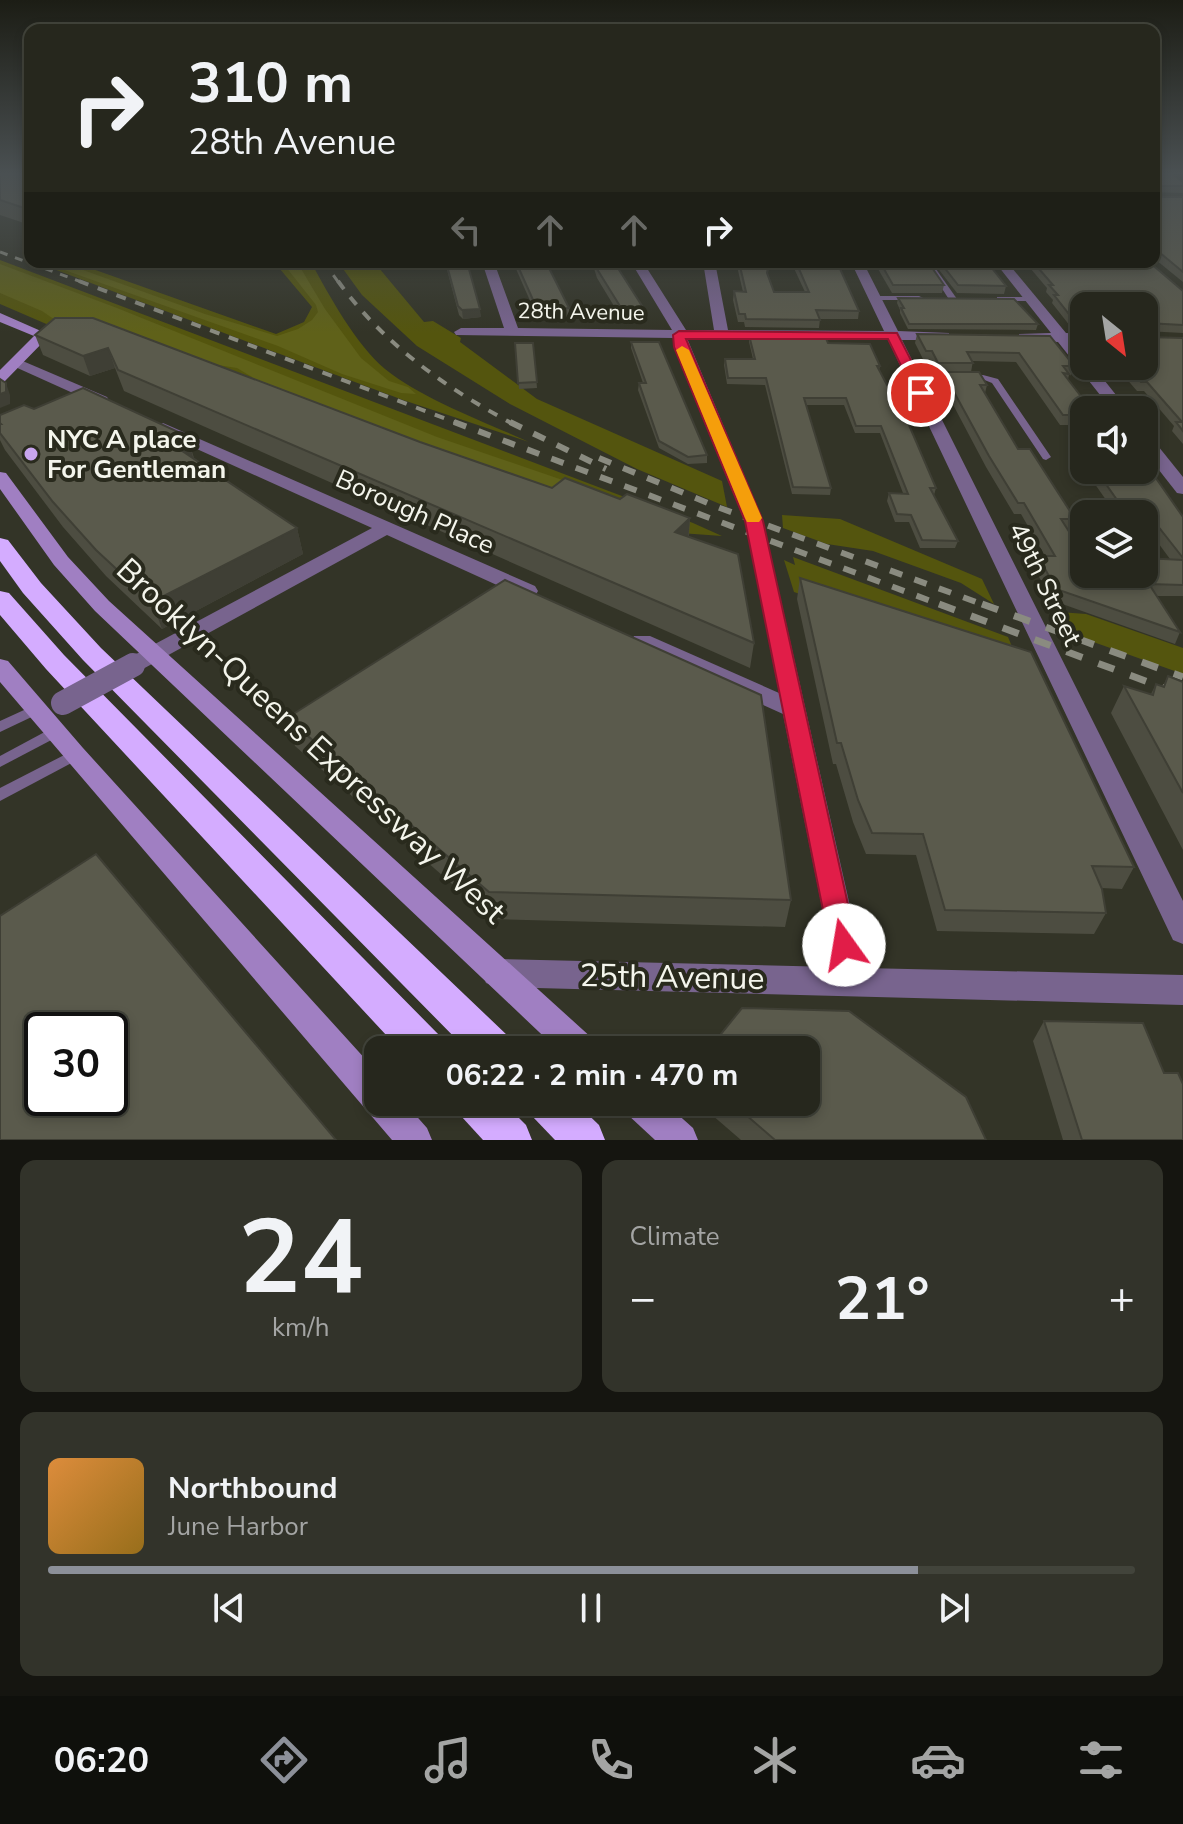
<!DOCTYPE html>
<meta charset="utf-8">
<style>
:root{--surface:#26271d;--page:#32332a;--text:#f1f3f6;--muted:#a4a5a4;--line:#42443b;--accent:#8c9099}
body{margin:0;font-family:"Nunito Sans",sans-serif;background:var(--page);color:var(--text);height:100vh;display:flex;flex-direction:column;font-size:30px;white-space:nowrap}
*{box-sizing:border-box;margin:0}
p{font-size:26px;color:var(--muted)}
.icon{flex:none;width:44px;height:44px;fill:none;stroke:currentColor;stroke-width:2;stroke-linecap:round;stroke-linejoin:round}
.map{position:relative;height:1140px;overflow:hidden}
.details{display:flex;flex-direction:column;gap:20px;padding:20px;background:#151510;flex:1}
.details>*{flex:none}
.banner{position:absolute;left:24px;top:24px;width:1136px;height:244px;border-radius:16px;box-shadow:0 4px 12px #0003,0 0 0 2px var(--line);background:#26271d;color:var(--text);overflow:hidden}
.needle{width:52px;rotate:150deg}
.tools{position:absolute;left:1070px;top:292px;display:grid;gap:16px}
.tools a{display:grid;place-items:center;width:88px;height:88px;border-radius:16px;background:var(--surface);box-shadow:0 4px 12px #0003,0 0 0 2px var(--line);font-size:40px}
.speed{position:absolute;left:24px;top:1012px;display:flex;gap:16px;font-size:40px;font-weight:700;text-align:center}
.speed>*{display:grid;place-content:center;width:104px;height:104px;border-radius:50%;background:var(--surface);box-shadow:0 4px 12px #0003,0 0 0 2px var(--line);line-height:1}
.speed .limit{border:4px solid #111;border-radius:12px;background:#fff;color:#111}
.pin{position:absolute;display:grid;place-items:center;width:68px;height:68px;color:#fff;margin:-34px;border:4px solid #fff;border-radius:50%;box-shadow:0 2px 8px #0007}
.me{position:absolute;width:88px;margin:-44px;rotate:347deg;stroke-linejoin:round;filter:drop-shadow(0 0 6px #0008)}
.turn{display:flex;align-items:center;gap:28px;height:168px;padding:0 32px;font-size:36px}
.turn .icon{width:104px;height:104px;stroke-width:2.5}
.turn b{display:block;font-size:56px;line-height:68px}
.lanes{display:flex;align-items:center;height:76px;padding:0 32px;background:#0003;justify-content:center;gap:40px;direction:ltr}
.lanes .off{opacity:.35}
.big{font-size:60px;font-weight:700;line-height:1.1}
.details .tile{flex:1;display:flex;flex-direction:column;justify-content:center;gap:12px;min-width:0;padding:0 28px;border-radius:16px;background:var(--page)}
.details .dial{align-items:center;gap:0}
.dial b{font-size:104px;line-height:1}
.song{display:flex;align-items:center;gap:24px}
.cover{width:96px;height:96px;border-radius:12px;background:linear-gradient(135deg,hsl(30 70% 55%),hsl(40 70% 35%))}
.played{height:8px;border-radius:4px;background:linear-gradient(90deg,var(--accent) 80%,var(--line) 80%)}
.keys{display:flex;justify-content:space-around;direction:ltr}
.heat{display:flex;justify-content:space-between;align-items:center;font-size:44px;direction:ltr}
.details .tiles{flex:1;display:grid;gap:20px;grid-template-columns:1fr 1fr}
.tile:last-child{grid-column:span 2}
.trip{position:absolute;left:364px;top:1036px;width:456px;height:80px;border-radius:16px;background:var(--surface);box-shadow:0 4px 12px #0003,0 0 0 2px var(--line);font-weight:700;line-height:80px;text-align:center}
.menu{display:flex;height:128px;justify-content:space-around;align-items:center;background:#0f100c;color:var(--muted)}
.menu .icon{width:56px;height:56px}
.menu .active{color:var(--accent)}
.menu b{font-size:36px;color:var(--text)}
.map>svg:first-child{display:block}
</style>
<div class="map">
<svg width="1183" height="1140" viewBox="0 0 1183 1140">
<rect width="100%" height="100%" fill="#333427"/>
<!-- green -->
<g fill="#54550e">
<path d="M0,260L693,523L722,536L680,533L51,326L0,304Z"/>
<path d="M35,262H73L276,334L304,322L312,307L274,262H311C328,294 357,346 385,369C422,399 485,422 529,442L403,400Z"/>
<path d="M338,262H374L424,322L433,321L461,338L460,342L537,399L722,481L727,507L637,469L510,404L417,346L362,295Z"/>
<path d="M782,515L840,519L982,579L994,604L961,583L873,551L827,544L783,528Z"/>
<path d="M793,557L1008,637L1018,661L914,632L794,592L784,560L795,565Z"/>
<path d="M1059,612L1086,614L1183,648V674L1071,634Z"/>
</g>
<!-- forest -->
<g fill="#5f6119">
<path d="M42,262H61L205,314L277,336L298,329L312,320L318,312L316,305L282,262H297L325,309L361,358L389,381L408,387L416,394L401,393L342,374L278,346Z"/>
<path d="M0,264L117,308L437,437L682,521L562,492L255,387L252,377L237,368L198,362L58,322L42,311L0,293Z"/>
</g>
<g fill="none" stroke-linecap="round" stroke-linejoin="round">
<!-- lane -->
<g fill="#78648e" fill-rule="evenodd">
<path d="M925,262H931L957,299L956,301H950Z"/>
<path d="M871,296H919L923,298L919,300H874L870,298Z"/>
<path d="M997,297H1031L1035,299L1031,301H997Z"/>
<path d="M910,375H983L998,379L1051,457L1046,460L1043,459L992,383L982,379H913L909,377Z"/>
<path d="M35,705L40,707L41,710L40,713L0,732V721Z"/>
<path d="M54,727L59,728L61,732L59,736L0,767V756Z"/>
<path d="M74,750L79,751L81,755L79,759L0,801V788Z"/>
</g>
<!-- street -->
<g fill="#78648e" fill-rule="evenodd">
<path d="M482,262H494L518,328L672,330L631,262H643L686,330H714L703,262H715L728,330L884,331L851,262H863L898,331L949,333V339L944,340H902L1183,901V944L1173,940L888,340L687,338L763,521L864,968L1183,975V1005L497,987L486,983L482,973L486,963L497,959L834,967L783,714L634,646L631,641L634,636H650L779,693L745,521L673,338L456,335L454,332L461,328H504Z"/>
<path d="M995,262H1007L1066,333L1084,334V342H1073L1084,356V366H1093L1128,410H1112L1058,342L1019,340V334L1051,333Z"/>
<path d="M18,359L107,397L109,400L107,403H95L13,366V360Z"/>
<path d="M163,423L535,586L538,591L535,596H521L387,535L141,670H125L122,665L125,660L372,528L157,431L155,428Z"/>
<path d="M1144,435L1150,436L1183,477V494L1177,493L1144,451Z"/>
</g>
<!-- secondary -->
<g fill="#a07fc2" fill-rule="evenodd">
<path d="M0,313L50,335L5,381L0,383V370L34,336L0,322Z"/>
<path d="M0,472L6,473L68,557L109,601L593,1039L598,1050H558L95,611L54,565L0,489Z"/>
<path d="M0,659L8,661L83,748L378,1073V1102H404L427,1128L432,1140H392L0,682Z"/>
<path d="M622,1102H664L693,1128L698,1140H655L627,1114Z"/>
</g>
<!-- highway -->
<g fill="#d4acff" fill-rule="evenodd">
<path d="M0,538L8,540L41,583L101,648L508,1036L513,1050H467L83,660L23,593L0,561Z"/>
<path d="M0,591L9,593L64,655L440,1036L445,1050H400L46,669L0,615Z"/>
<path d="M455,1102H503L526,1125L532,1140H483L461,1116Z"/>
<path d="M526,1102H575L599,1125L605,1140H555L532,1116Z"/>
</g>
<!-- rail-far3 -->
<g stroke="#8a8b80" stroke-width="3" stroke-dasharray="8 8" stroke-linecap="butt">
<path d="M0,252L84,283"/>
<path d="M324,262L339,283"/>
</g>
<!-- rail-far2 -->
<g stroke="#8a8b80" stroke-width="4" stroke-dasharray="10 10" stroke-linecap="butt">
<path d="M79,281L460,424"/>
<path d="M338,281C383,344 446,388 513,424"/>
</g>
<!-- rail-far1 -->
<g stroke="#8a8b80" stroke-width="6" stroke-dasharray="13 13" stroke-linecap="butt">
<path d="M454,422L944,606"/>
<path d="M510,422L606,469"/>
<path d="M599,458L720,508L987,606"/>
</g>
<!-- rail -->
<g stroke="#8a8b80" stroke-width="7" stroke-dasharray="17 17" stroke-linecap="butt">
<path d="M939,604L1183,695"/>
<path d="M982,604L1183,677"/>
</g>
<!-- street-bridge -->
<path stroke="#78648e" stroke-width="24" d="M63,703L133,665"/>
</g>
<!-- wall -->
<g fill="#4d4d41" fill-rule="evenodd">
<path d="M0,173H30V225L0,215Z"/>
<path d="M1154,173L1183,182V193L1154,192Z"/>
<path d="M1154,195L1156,197H1183V282L1156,260H1154Z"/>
<path d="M445,262H467L481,317L463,319L459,315Z"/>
<path d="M513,262H546L569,308V317L538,319Z"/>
<path d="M587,262H614L643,319L623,321L597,278L592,262L588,264Z"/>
<path d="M736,262H837L859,311L858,319H820L819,328L745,327L744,322H738L733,300L734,291L743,292ZM769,264H792L805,292H774L768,274Z"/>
<path d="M874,262H928L944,285L942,293H892Z"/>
<path d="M933,262H987L1006,286L1004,294L957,293Z"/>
<path d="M1025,262H1149L1183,291V333L1145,331L1084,306V332L1074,331L1052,303L1053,300L1046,292L1047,288Z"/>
<path d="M898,298L1038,324L1036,330L908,329L900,313V310L897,303Z"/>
<path d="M55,318L552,488L620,499L690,518L689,537L754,643L750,668L124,391L115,368L90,376L43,355L35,335Z"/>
<path d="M917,334L1050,336L1074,366L1071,375H1069L1068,379L1084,410V442L1071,425H1060L1016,362L973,361L971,372H935L929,361H924L915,343Z"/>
<path d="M749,335L828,343L880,366L879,370L936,488L934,495L958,541L955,548H920L909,522H895L887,501L889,493H903L880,433H855L844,405H806L831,488L830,495L792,494L765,385L727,384L724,365L725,359H753L749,342Z"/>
<path d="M1147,337L1183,338V444L1172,431L1174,426L1144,391H1137L1125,377H1114L1104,366H1144Z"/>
<path d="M631,342L707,455V463L688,464L659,448L638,390L639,383H643L631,348Z"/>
<path d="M515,343H533L537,388L519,389Z"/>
<path d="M943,372L987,385L985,393L1018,449L1075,519L1071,530H1068L1084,574L1170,559L1153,536H1144V514H1097L1100,507H1111L1085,470H1144L1183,517V596H1156L1180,632L1175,644L1051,600L1034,567L1038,556H1045L1021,514H1014L986,467L941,382Z"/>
<path d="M34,409L187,436L194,458L297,528L303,554L162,629L106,576L63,527L5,450L0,440V415Z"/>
<path d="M1082,450H1084V469L1078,460Z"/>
<path d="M800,578L1134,867L1122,889L1101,888L1106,913L1094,934L937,931L916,855L866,854L853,822L836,764H833L797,599Z"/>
<path d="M1168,676L1183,694V850L1111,713L1124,686L1151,694L1156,684L1163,686Z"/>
<path d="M287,718L791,900L785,927L492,919L295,746Z"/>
<path d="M1044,1021L1164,1073L1183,1140H1063L1033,1041Z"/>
<path d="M697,1102H806L986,1140H741Z"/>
</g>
<!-- shaded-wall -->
<g fill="#3f3f35">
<path d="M480,309L481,317L463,319L462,310Z"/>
<path d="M644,309L643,319L623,321V311Z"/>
<path d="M108,348L115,368L90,376L83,356Z"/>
<path d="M6,383L10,395V404L0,408V394Z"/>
<path d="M187,436L194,460L172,444Z"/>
<path d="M690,518L688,541L675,532Z"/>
<path d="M297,528L303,554L162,629L152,602Z"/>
</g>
<!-- building -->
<g fill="#5a5a4c" stroke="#3f3f35" stroke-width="2" fill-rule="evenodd">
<path d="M0,173H30V210L0,200Z"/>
<path d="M1154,173H1171L1183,182V186H1156L1154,192Z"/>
<path d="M1154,195L1156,197H1183V272L1159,252H1154Z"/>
<path d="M446,262H467L480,309L462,310L458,306Z"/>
<path d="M516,262H546L569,308L538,311Z"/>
<path d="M595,262H614L644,309L623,311L597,269Z"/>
<path d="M739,262H769L767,273L774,292H809L796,262H837L859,311L816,310L820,320L746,319L745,314H739L734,291L746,292Z"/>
<path d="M880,262H928L944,285H893Z"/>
<path d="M940,262H987L1006,286L958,285Z"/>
<path d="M1033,262H1149L1183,291V325L1147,323L1144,334V306H1084V324L1076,323L1054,295H1058L1049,285H1053Z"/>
<path d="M898,298L1014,299L1038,324H909L901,308H904Z"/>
<path d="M55,318H93L420,442L552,488L565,478L620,499L627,494L690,518L675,532L738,554L754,643L118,370L108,348L83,356L35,335Z"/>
<path d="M917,334L1050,336L1074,366H1063L1069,374L1063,373L1090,408H1094L1095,410H1084V427L1075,415H1063L1019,353L967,352L973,363H938L932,351H926Z"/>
<path d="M1144,334L1147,337L1183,338V431L1176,422H1182L1147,382H1141L1128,368H1117L1115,366H1144Z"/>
<path d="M749,335L825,336L828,343L870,344L880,366H877L897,404H900L936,488H930L958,541L922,540L911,515L897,514L889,493L908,494L881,426H856L846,398H804L831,488L793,487L766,378H728L725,359H755Z"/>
<path d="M631,342H659L707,455L688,457L659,441L639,383H646Z"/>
<path d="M515,343H533L537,382L518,383Z"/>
<path d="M943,372H979L987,385H980L1018,449H1030L1075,519H1061L1084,555V574H1144V558L1183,560V585L1149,584L1180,632L1056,589L1038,556H1055L1024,503H1018L989,456Z"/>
<path d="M0,379L6,383V392L0,394Z"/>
<path d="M83,388L187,436L172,444L297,528L152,602L96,550L53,502L0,433V424H1L0,423V415L24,405L34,409Z"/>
<path d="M1144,461L1183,517V558L1157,525H1144V514H1104L1100,507H1122L1096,470H1144Z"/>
<path d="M800,578L1031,652L1134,867L1092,866L1102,889L1106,913L945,910L923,834L872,833L858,800L841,743H837Z"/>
<path d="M505,580L761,695L791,900L489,892L287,718Z"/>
<path d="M1168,676L1183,682V793L1124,686L1153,695L1156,684L1164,687Z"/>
<path d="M96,854L336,1140H0V916ZM42,1030H110V1098H42Z"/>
<path d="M742,1008L849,1011L966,1097L986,1140H775L731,1102H806V1050H708Z"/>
<path d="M1044,1021L1143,1023L1164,1073H1178L1183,1084V1140H1082Z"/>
</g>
<!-- sky -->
<linearGradient id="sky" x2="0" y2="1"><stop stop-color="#1c1d15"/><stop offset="0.52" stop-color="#4a5052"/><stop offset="1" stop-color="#4a5052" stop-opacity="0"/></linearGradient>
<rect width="1183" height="333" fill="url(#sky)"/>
<!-- route -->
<path fill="#e11d48" stroke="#92132f" stroke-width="2" d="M679,331L897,333L928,393L916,396L888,339H686L763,521L857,945L853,954L844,958L834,954L830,945L745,521L674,347L673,335Z"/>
<!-- slow -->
<path fill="#f59e0b" d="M682,346L689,350L762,518L759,522H747L745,518L676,350Z"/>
<!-- markers -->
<circle fill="#c8a5ee" stroke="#292a1d" stroke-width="3" cx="31" cy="454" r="8"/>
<g text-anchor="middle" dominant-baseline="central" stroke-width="8" stroke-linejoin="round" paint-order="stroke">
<!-- far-street labels -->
<g font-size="22" fill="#f4f5ec" stroke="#292a1d">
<text transform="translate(581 312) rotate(1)">28th Avenue</text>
</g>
<!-- poi labels -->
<g font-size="26" font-weight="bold" fill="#f4f5ec" stroke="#292a1d" text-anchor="start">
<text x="47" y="439">NYC A place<tspan x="47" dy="30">For Gentleman</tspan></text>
</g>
<!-- street labels -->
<g font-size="26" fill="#f4f5ec" stroke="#292a1d">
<text transform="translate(415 512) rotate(24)">Borough Place</text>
<text transform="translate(1045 584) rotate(64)">49th Street</text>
</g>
<!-- near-street labels -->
<g font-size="32" fill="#f4f5ec" stroke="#292a1d">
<text transform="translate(311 741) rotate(43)">Brooklyn-Queens Expressway West</text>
<text transform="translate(672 977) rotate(1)">25th Avenue</text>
</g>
</g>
</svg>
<div class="tools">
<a><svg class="needle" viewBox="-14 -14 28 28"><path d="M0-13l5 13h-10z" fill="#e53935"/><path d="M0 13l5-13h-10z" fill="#a4a5a4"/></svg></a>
<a><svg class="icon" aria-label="sound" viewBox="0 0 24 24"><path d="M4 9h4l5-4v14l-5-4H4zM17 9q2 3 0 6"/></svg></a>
<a><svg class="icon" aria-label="layers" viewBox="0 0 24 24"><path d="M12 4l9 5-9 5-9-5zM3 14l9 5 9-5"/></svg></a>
</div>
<div class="speed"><div class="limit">30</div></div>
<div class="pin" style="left:921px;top:393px;background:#d93025"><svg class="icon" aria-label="arrive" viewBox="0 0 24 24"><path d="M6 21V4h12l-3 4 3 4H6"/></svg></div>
<svg class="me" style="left:844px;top:945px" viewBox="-20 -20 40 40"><circle r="19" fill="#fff"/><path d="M0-13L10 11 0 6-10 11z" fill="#e11d48"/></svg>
<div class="trip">06:22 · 2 min · 470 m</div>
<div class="banner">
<div class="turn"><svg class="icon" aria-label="right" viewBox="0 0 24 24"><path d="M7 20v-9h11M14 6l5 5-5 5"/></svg><div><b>310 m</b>28th Avenue</div></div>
<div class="lanes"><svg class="icon off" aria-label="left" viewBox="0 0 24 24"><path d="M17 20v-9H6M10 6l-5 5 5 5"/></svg><svg class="icon off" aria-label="ahead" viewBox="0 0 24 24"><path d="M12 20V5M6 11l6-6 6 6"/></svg><svg class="icon off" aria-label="ahead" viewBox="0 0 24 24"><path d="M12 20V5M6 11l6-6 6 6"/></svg><svg class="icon" aria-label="right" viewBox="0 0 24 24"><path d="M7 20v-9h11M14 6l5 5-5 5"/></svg></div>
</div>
</div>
<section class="details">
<div class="tiles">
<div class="tile dial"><b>24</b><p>km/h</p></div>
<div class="tile"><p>Climate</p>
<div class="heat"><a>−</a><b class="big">21°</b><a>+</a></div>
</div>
<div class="tile">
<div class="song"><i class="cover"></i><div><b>Northbound</b><p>June Harbor</p></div></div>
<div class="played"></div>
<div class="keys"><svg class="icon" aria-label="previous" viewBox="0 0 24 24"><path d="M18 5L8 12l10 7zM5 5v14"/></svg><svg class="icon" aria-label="pause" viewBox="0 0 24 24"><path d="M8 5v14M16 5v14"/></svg><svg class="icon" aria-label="next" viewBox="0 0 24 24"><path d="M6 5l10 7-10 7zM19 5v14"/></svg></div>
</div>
</div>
</section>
<nav class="menu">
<b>06:20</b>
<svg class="icon active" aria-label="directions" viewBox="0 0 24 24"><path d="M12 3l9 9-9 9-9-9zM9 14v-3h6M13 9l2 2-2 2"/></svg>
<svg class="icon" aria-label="music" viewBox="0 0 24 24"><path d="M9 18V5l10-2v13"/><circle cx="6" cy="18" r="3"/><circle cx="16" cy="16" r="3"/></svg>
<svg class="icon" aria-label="phone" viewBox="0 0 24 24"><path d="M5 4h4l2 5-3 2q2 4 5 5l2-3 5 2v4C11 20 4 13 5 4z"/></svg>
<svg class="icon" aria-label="climate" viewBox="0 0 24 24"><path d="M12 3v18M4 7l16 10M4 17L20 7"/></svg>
<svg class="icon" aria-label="car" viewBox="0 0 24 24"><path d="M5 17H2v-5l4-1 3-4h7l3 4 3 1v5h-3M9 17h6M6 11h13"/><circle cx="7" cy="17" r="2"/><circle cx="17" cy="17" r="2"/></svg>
<svg class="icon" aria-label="filters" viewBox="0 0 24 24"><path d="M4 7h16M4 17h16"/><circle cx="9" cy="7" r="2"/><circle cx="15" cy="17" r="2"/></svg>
</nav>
